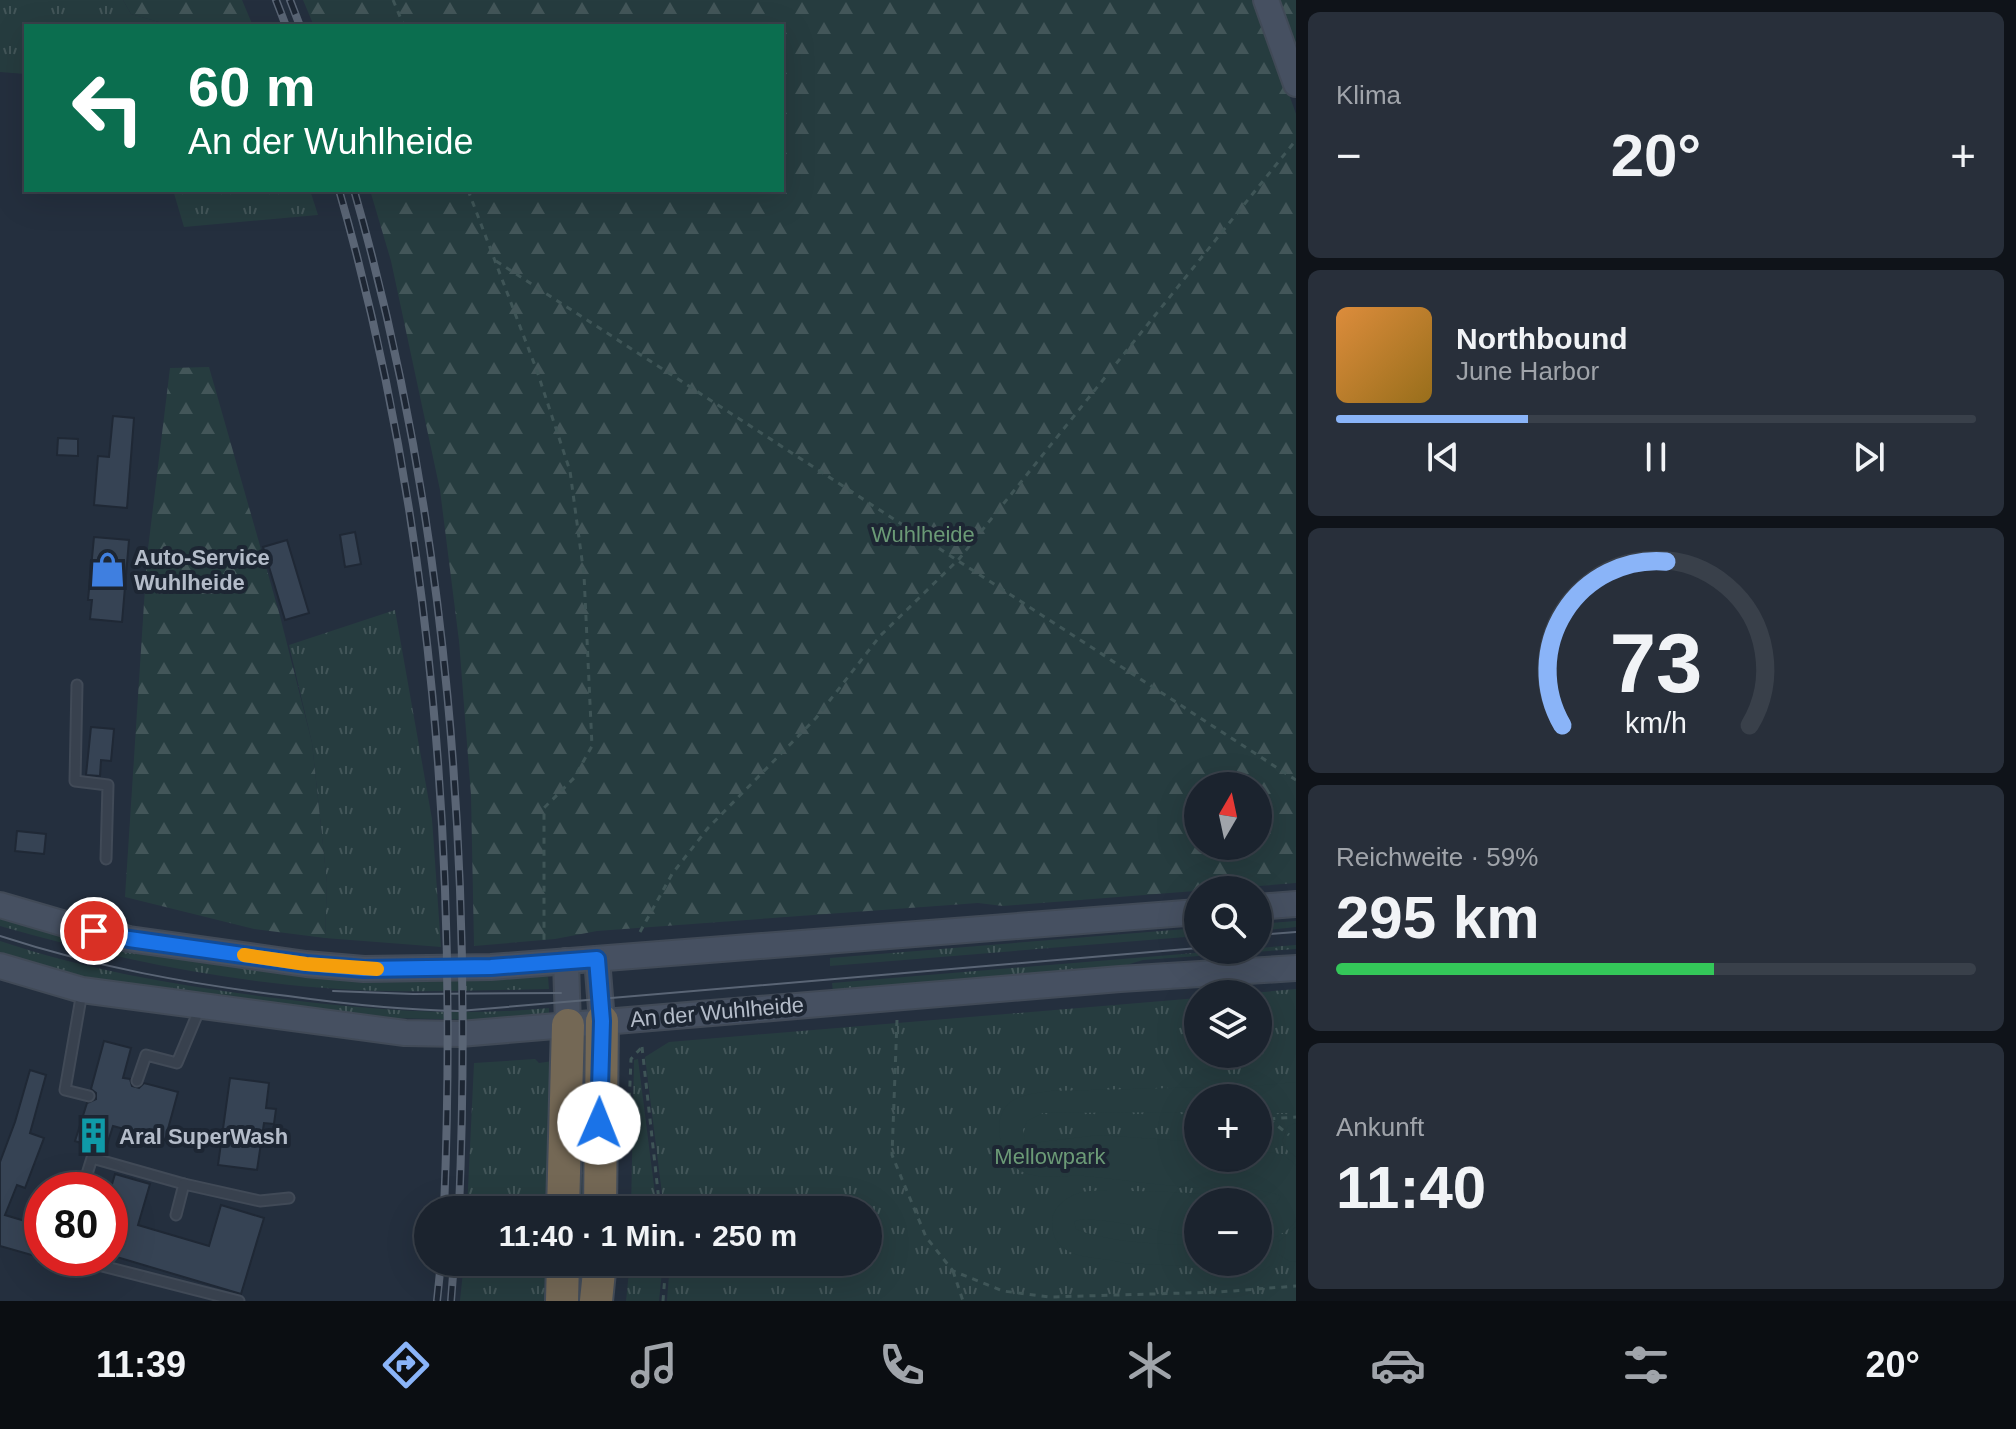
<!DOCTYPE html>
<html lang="de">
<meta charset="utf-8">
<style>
:root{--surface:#1b232e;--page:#282f3a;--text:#f1f3f6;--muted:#a0a4aa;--line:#39404a;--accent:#8ab4f8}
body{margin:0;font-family:Helvetica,sans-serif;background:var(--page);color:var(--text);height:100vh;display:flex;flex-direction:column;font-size:30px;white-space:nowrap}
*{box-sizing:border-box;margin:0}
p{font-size:26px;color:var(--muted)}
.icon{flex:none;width:44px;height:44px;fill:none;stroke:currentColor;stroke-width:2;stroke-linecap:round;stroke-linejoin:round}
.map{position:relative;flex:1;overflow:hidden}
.panel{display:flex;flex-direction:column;gap:12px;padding:12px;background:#0f1319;width:720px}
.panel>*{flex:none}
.banner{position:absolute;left:24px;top:24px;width:760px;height:168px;border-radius:0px;box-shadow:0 8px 32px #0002,0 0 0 2px var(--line);background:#0b6e4f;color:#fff;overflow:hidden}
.needle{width:52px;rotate:9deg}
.buttons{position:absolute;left:1184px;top:772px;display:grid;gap:16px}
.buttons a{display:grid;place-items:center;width:88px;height:88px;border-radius:50%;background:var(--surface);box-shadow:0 8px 32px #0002,0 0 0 2px var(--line);font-size:40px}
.speed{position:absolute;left:24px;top:1172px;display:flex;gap:16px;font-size:40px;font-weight:700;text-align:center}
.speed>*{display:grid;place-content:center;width:104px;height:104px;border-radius:50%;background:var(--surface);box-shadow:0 8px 32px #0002,0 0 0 2px var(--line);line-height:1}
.speed .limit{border:12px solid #d22;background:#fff;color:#111}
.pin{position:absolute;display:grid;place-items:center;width:68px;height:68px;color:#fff;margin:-34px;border:4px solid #fff;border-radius:50%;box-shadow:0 2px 8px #0007}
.me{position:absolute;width:88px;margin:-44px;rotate:1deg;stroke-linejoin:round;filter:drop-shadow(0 0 6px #0008)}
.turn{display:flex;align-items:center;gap:28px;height:168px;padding:0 32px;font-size:36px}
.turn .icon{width:104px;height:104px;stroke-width:2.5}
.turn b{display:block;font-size:56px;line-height:68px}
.big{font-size:60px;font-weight:600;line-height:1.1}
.panel .card{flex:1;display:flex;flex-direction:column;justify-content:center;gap:12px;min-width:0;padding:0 28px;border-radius:12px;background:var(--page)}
.panel .dial{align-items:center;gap:0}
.dial svg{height:208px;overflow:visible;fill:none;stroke:var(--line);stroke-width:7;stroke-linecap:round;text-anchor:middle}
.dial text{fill:var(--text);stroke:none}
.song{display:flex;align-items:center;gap:24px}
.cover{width:96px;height:96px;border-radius:12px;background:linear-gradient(135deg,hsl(30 70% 55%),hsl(40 70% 35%))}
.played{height:8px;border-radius:4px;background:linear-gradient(90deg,var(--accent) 30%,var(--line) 30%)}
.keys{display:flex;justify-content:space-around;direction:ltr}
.heat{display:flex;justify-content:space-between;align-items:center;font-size:44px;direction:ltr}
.charge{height:12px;border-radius:6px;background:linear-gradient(90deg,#34c759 59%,var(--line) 0)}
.trip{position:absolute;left:414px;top:1196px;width:468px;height:80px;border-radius:40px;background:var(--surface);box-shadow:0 8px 32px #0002,0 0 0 2px var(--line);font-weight:600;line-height:80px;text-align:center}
.menu{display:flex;height:128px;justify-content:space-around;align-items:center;background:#0b0e12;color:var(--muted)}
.menu .icon{width:56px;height:56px}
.menu .current{color:var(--accent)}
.menu b{font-size:36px;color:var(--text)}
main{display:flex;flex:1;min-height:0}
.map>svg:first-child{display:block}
</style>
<main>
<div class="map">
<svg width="1296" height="1301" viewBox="0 0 1296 1301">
<defs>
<pattern id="grass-tufts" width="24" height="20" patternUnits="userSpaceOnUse" patternTransform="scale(2)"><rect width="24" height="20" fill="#263c3f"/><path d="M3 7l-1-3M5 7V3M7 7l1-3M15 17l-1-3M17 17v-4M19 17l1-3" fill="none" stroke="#435659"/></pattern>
<pattern id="forest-firs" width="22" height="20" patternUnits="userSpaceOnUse" patternTransform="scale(2)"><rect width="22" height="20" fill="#263c3f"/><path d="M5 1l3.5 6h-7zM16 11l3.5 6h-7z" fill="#435659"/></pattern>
</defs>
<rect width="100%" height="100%" fill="#242f3e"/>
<!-- grass -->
<g fill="url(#grass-tufts)" fill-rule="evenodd">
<path d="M0,0H123L131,14L173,26H26V74L0,72Z"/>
<path d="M173,190H310L318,215L184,227Z"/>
<path d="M395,610L432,819L441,947L325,938L327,883L312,743L289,645Z"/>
<path d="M0,914L99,941L192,960L303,975L536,974L548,977L549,989C496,990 443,992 390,991C258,989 126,962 0,926Z"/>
<path d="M1296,921V927L1258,931V924Z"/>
<path d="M1198,928V936L830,966V958Z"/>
<path d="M0,941C90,971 181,986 275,998C370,1010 454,1017 549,1008V1014L481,1020L390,1018L83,980L0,955Z"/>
<path d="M1296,945V949L1143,960L1113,969L833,992L832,983L1231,950H1258V948Z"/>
<path d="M1296,989V1301H667L670,1262H868V1210H664L645,1057L669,1042L1198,998V1054H1258V994H1241ZM1198,1098H1258V1158H1198ZM1198,1202H1258V1262H1198Z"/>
<path d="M576,1058H584L582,1210H572Z"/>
<path d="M535,1059L539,1063L553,1061V1210H467L474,1063Z"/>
<path d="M638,1059L657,1210H631L634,1060Z"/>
<path d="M464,1262H548L546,1301H460Z"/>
<path d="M630,1262H663L659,1301H626Z"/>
</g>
<!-- forest -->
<g fill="url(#forest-firs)" fill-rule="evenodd">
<path d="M123,0H242L253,26H173L131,14Z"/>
<path d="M303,0H1255L1296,114V883L1003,906L978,903L597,931L555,939L474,946L471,795L459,641L440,490L391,261L370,190H782V26H314ZM1198,786H1258V846H1198Z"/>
<path d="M1276,0H1296V57Z"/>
<path d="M209,367L280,616L312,743L327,883L325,938L254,929L125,897L147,557L170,368Z"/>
</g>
<!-- pitch -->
<g fill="#263c3f">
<path d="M1296,1082V1113H1258V1098H1198V1112L1043,1113L1027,1121L1023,1130L1025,1140L1032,1143L1099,1135L1198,1142V1158H1258V1153C1274,1151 1286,1153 1296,1166C1296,1180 1296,1207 1296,1219C1292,1231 1269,1241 1258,1243V1202H1198V1238C1176,1235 1086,1212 1074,1222L1076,1229C1113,1244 1159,1243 1198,1246V1262H1258V1251H1264L1270,1257V1266L1264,1270L1124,1263C1101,1255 1052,1264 1052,1222C1052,1208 1066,1197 1079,1193C1088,1190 1101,1191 1110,1191C1157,1191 1205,1192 1252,1199C1261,1200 1268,1204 1276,1204L1281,1196C1252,1185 1219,1189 1189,1187C1154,1185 1119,1179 1084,1176C1065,1175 1040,1180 1023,1172C1003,1164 994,1132 1002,1113C1011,1094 1033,1094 1050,1091L1253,1086Z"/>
<path d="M1296,1123V1157L1287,1150L1282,1141L1288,1126Z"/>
<path d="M1296,1227V1262L1289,1261L1278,1254V1242Z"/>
</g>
<!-- building -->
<g fill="#364354" stroke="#1f2835" stroke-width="2">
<path d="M113,416L134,418L127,508L94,505L98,456L109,457Z"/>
<path d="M58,438L78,439V456L57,455Z"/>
<path d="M355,532L361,564L345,567L340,535Z"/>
<path d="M94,537L129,540L122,622L90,619L92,600H88Z"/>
<path d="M287,540L309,613L285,620L263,547Z"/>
<path d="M91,727L114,729L111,761L101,760L100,776L86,775Z"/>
<path d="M17,831L46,834L44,854L15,851Z"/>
<path d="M104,1041L131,1048L123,1078L130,1079L132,1086L139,1088L144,1083L178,1092L165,1140L113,1126L105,1151L75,1141L87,1103L96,1099V1093L91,1089Z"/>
<path d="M30,1070L46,1075L30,1133L44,1138L25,1188L17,1185L5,1215L42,1226V1258L0,1246V1162L15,1122Z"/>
<path d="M230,1078L269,1083L266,1108L276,1109L274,1124L264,1123L257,1170L218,1165Z"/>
<path d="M115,1174L150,1184L138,1225L209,1246L221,1205L264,1218L241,1294L110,1255V1191Z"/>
</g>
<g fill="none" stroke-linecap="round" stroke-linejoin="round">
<defs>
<g id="lane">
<path d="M77,685L75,781L108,785L106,859"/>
<path d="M82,992L65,1090L89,1096"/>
<path d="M137,1081L146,1055L177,1063L200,1008"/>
<path d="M82,1190L92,1158L184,1184"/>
<path d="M176,1215L184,1184L260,1201L289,1198"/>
<path d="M71,1258L239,1301"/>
</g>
<g id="secondary">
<path d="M1266,0L1296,84"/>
<path d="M0,905L72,926L129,939L306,964L364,969L491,967L1198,912"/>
<path d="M1258,907L1296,904"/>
<path d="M597,959L602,1021"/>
<path d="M566,961L568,1025"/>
<path d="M0,966L82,990L405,1033L460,1034L1120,979L1296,968"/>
</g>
<g id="highway">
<path d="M563,1210L568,1025"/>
<path d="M600,1210L602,1021"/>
<path d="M562,1301L563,1262"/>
<path d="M596,1301L600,1262"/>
</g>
</defs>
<!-- lane casing -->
<use href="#lane" stroke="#414a57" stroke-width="13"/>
<!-- secondary casing -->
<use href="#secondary" stroke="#414a57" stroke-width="28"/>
<!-- highway casing -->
<use href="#highway" stroke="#434c59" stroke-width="36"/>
<!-- path -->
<g stroke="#3f5557" stroke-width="3" stroke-dasharray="6 6" stroke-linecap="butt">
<path d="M393,0L404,26"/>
<path d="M468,190L537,371L570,471L584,575L592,746L574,778L544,808V942"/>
<path d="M496,261L1296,780"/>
<path d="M640,932L672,874L708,828L816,718L880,636L959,559L1296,140"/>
<path d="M897,1020L892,1155L926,1237L953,1271L1003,1291L1050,1297L1219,1292L1296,1286"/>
<path d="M642,1047L660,1210"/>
<path d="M627,1110L629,1107L631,1059L642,1047"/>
<path d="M1269,1119L1289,1135"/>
<path d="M1258,1123L1269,1119L1296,1117"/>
<path d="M953,1271L963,1301"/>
<path d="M663,1301L666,1262"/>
</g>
<!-- lane -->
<use href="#lane" stroke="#38414e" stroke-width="9"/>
<!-- secondary -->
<use href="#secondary" stroke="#465061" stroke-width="24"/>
<!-- highway -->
<use href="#highway" stroke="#746855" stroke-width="32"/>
<!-- tram -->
<g stroke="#5a6575" stroke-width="2">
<path d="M1258,935L1296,932"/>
<path d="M0,936C95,967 189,984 288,996C345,1004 401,1010 459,1011L1198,948"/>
<path d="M333,991L413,994L561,993"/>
</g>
<defs>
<g id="rail">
<path d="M276,0L286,26"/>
<path d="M290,0L300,26"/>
<path d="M339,190C434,521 458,867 444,1210"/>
<path d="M354,190C449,521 473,867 459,1210"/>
<path d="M437,1301L441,1262"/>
<path d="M451,1301L454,1262"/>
</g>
</defs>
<!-- rail casing -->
<use href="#rail" stroke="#5a6575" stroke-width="8"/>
<!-- rail -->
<use href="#rail" stroke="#1d2633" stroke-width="5" stroke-dasharray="15" stroke-linecap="butt"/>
</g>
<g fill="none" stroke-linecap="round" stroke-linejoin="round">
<defs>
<path id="route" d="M94,931L129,939L306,964L364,969L491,967L597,959L602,1021L599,1123"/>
</defs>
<!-- route casing -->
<use href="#route" stroke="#114b97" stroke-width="20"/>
<!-- route -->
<use href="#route" stroke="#1a73e8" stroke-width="14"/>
<!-- slow -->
<path stroke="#f59e0b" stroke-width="14" d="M244,955L306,964L377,969"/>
</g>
<!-- icons -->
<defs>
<symbol id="shop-bare" viewBox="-9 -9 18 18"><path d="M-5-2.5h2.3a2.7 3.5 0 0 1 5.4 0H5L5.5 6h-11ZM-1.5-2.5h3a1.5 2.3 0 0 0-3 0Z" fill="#3f7fe0" stroke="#1d2633" stroke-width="2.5" paint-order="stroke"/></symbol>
<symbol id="building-bare" viewBox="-9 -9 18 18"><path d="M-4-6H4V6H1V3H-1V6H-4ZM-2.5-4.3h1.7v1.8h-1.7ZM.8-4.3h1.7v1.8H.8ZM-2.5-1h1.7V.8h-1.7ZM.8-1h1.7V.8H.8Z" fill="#0f9aa8" stroke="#1d2633" stroke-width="2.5" paint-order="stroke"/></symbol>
</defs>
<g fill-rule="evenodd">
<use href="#shop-bare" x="82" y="544" width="51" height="51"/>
<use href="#building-bare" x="68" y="1110" width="51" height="51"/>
</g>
<g text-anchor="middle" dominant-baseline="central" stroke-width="8" stroke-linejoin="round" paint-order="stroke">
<!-- park labels -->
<g font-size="22" fill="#6b9a76" stroke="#1d2633">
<text x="923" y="534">Wuhlheide</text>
<text x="1050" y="1156">Mellowpark</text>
</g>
<!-- poi labels -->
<g font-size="22" font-weight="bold" fill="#b4bcc9" stroke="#1d2633" text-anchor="start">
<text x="134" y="557">Auto-Service<tspan x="134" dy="25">Wuhlheide</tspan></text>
<text x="119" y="1136">Aral SuperWash</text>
</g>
<!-- street labels -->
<g font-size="22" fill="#b4bcc9" stroke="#1d2633">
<text transform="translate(717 1012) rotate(-5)">An der Wuhlheide</text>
</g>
</g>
</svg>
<div class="buttons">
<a><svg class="needle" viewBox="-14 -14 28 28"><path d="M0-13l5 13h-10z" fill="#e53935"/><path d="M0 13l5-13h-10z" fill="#a0a4aa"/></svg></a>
<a><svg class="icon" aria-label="search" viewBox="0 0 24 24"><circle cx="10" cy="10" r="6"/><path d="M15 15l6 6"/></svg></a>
<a><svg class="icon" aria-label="layers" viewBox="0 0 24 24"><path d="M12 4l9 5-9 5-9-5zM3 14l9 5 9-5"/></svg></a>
<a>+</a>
<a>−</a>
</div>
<div class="speed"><div class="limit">80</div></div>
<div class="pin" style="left:94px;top:931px;background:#d93025"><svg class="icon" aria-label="arrive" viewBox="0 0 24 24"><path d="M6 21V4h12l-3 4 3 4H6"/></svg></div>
<svg class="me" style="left:599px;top:1123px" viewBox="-20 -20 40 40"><circle r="19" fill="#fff"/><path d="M0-13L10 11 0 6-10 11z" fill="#1a73e8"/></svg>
<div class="trip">11:40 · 1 Min. · 250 m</div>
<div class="banner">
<div class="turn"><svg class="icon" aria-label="left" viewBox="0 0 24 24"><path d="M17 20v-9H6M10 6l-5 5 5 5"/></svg><div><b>60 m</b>An der Wuhlheide</div></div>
</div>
</div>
<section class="panel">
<div class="card"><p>Klima</p>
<div class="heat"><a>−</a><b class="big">20°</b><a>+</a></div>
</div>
<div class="card">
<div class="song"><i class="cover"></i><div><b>Northbound</b><p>June Harbor</p></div></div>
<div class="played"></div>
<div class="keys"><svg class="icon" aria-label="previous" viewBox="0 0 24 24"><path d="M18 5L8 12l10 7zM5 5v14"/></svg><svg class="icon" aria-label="pause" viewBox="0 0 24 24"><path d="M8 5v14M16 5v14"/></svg><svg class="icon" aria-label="next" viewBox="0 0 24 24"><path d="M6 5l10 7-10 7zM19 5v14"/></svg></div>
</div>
<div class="card dial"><svg viewBox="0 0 100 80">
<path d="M14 69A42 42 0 1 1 86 69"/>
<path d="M14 69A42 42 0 0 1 54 6" stroke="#8ab4f8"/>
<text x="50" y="56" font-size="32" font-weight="700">73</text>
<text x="50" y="72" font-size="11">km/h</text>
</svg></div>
<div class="card"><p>Reichweite · 59%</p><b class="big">295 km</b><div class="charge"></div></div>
<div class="card"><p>Ankunft</p><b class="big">11:40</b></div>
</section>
</main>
<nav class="menu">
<b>11:39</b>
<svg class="icon current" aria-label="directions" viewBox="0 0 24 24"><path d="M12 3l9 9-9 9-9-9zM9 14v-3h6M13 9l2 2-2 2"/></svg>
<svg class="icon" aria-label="music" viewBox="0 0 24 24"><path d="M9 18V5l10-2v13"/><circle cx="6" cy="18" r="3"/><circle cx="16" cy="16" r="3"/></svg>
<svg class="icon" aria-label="phone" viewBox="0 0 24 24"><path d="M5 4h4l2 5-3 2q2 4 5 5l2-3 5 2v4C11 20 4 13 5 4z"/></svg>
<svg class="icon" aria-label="climate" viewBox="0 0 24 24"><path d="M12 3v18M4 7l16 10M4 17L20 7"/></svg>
<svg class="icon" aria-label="car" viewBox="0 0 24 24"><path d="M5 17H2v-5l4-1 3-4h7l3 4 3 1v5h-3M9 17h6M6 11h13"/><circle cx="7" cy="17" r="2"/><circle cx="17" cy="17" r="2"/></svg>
<svg class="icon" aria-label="filters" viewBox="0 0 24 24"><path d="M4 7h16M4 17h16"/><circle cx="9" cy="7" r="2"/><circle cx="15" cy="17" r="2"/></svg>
<b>20°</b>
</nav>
